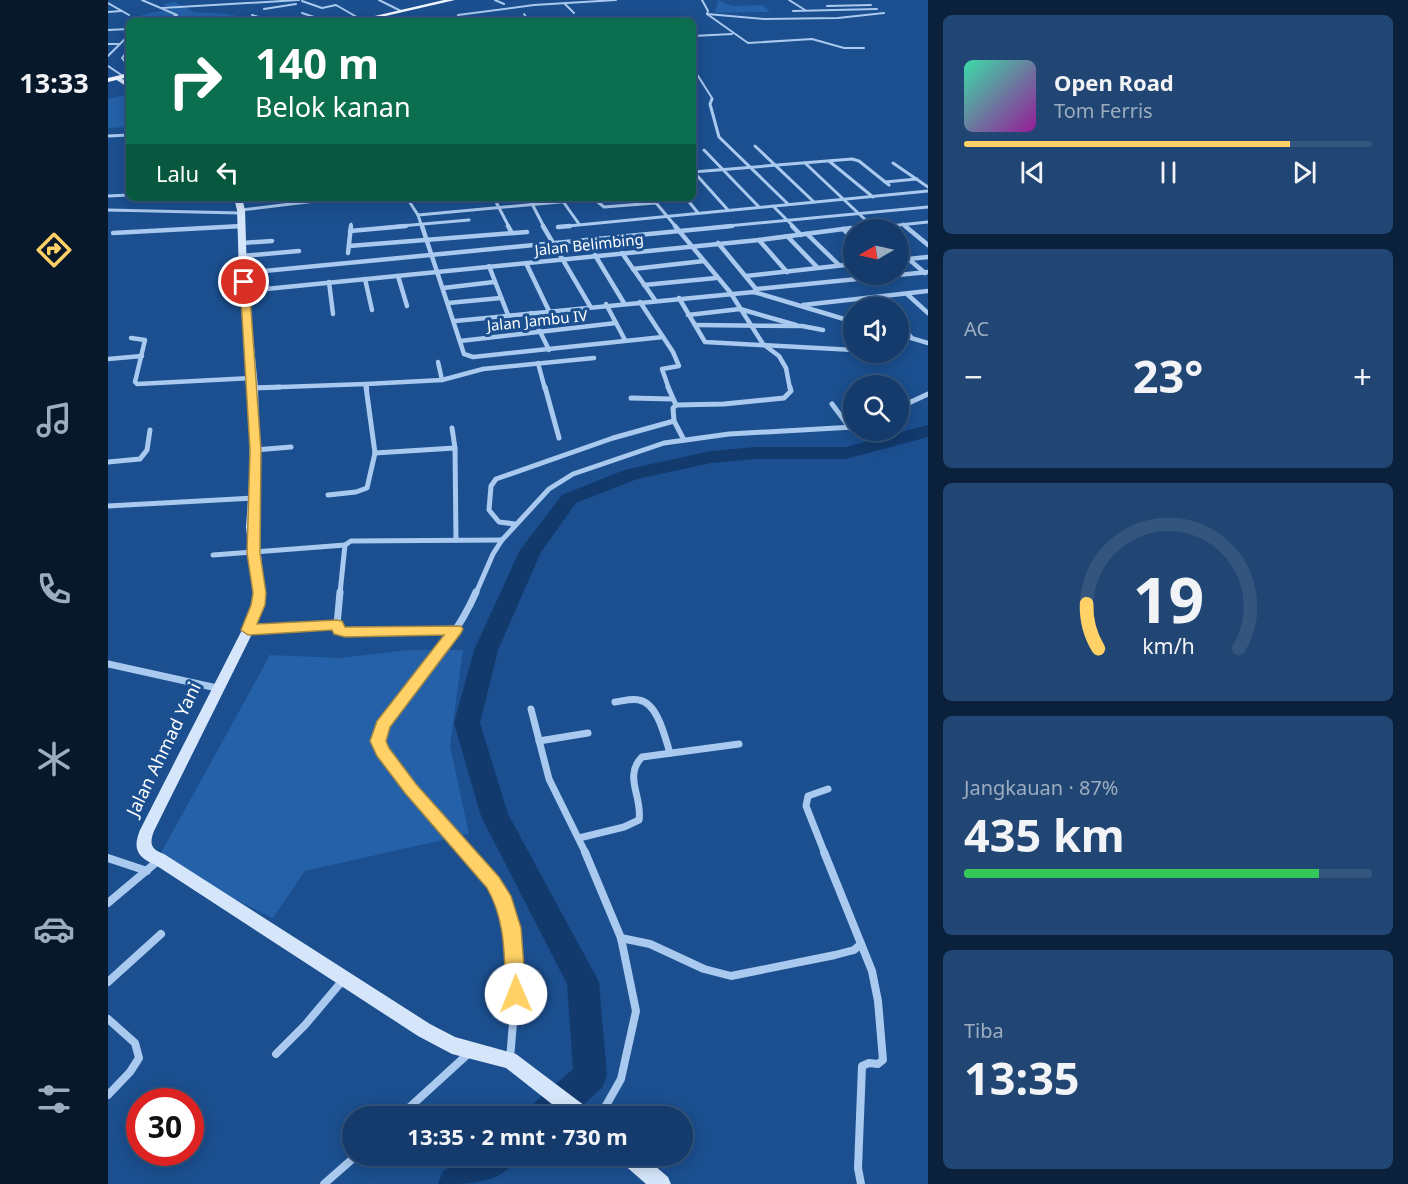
<!DOCTYPE html>
<html lang="id">
<meta charset="utf-8">
<style>
:root{--surface:#143b6b;--page:#214673;--text:#f1f3f6;--muted:#9dadc1;--line:#33557e;--accent:#ffd166}
body{margin:0;font-family:"Noto Sans",sans-serif;background:var(--page);color:var(--text);height:100vh;display:flex;flex-direction:column;font-size:22px;white-space:nowrap}
*{box-sizing:border-box;margin:0}
p{font-size:20px;color:var(--muted)}
.icon{flex:none;width:33px;height:33px;fill:none;stroke:currentColor;stroke-width:2;stroke-linecap:round;stroke-linejoin:round}
.map{position:relative;flex:1;overflow:hidden}
.sheet{display:flex;flex-direction:column;gap:15px;padding:15px;background:#0b203b;width:480px}
.sheet>*{flex:none}
.guide{position:absolute;left:18px;top:18px;width:570px;height:183px;border-radius:9px;box-shadow:0 3px 15px #0003,0 0 0 2px var(--line);background:#0b6e4f;color:#fff;overflow:hidden}
.needle{width:39px;rotate:261deg}
.controls{position:absolute;left:735px;top:219px;display:grid;gap:12px}
.controls a{display:grid;place-items:center;width:66px;height:66px;border-radius:50%;background:var(--surface);box-shadow:0 3px 15px #0003,0 0 0 2px var(--line);font-size:30px}
.speed{position:absolute;left:18px;top:1088px;display:flex;gap:12px;font-size:30px;font-weight:700;text-align:center}
.speed>*{display:grid;place-content:center;width:78px;height:78px;border-radius:50%;background:var(--surface);box-shadow:0 3px 15px #0003,0 0 0 2px var(--line);line-height:1}
.speed .limit{border:9px solid #d22;background:#fff;color:#111}
.pin{position:absolute;display:grid;place-items:center;width:51px;height:51px;color:#fff;margin:-26px;border:3px solid #fff;border-radius:50%;box-shadow:0 2px 6px #0007}
.me{position:absolute;width:66px;margin:-33px;rotate:359deg;stroke-linejoin:round;filter:drop-shadow(0 0 4px #0008)}
.turn{display:flex;align-items:center;gap:21px;height:126px;padding:0 30px;font-size:27px}
.turn .icon{width:78px;height:78px;stroke-width:2.5}
.turn b{display:block;font-size:42px;line-height:51px}
.then{display:flex;align-items:center;height:57px;padding:0 30px;background:#0003;gap:12px;font-size:22px}
.big{font-size:45px;font-weight:700;line-height:1.1}
.sheet .widget{flex:1;display:flex;flex-direction:column;justify-content:center;gap:9px;min-width:0;padding:0 21px;border-radius:9px;background:var(--page)}
.sheet .dial{align-items:center;gap:0}
.dial svg{height:156px;overflow:visible;fill:none;stroke:var(--line);stroke-width:7;stroke-linecap:round;text-anchor:middle}
.dial text{fill:var(--text);stroke:none}
.song{display:flex;align-items:center;gap:18px}
.cover{width:72px;height:72px;border-radius:9px;background:linear-gradient(135deg,hsl(160 70% 55%),hsl(300 70% 35%))}
.played{height:6px;border-radius:3px;background:linear-gradient(90deg,var(--accent) 80%,var(--line) 80%)}
.keys{display:flex;justify-content:space-around;direction:ltr}
.heat{display:flex;justify-content:space-between;align-items:center;font-size:33px;direction:ltr}
.charge{height:9px;border-radius:4px;background:linear-gradient(90deg,#34c759 87%,var(--line) 0)}
.trip{position:absolute;left:234px;top:1106px;width:351px;height:60px;border-radius:30px;background:var(--surface);box-shadow:0 3px 15px #0003,0 0 0 2px var(--line);font-weight:700;line-height:60px;text-align:center}
main{display:flex;flex:1;min-height:0}
.dock{display:flex;flex-direction:column;width:108px;justify-content:space-around;align-items:center;background:#08182b;color:var(--muted)}
.dock .icon{width:42px;height:42px}
.dock .current{color:var(--accent)}
.dock b{font-size:27px;color:var(--text)}
.map>svg:first-child{display:block}
</style>
<main>
<nav class="dock">
<b>13:33</b>
<svg class="icon current" aria-label="directions" viewBox="0 0 24 24"><path d="M12 3l9 9-9 9-9-9zM9 14v-3h6M13 9l2 2-2 2"/></svg>
<svg class="icon" aria-label="music" viewBox="0 0 24 24"><path d="M9 18V5l10-2v13"/><circle cx="6" cy="18" r="3"/><circle cx="16" cy="16" r="3"/></svg>
<svg class="icon" aria-label="phone" viewBox="0 0 24 24"><path d="M5 4h4l2 5-3 2q2 4 5 5l2-3 5 2v4C11 20 4 13 5 4z"/></svg>
<svg class="icon" aria-label="climate" viewBox="0 0 24 24"><path d="M12 3v18M4 7l16 10M4 17L20 7"/></svg>
<svg class="icon" aria-label="car" viewBox="0 0 24 24"><path d="M5 17H2v-5l4-1 3-4h7l3 4 3 1v5h-3M9 17h6M6 11h13"/><circle cx="7" cy="17" r="2"/><circle cx="17" cy="17" r="2"/></svg>
<svg class="icon" aria-label="filters" viewBox="0 0 24 24"><path d="M4 7h16M4 17h16"/><circle cx="9" cy="7" r="2"/><circle cx="15" cy="17" r="2"/></svg>
</nav>
<div class="map">
<svg width="820" height="1184" viewBox="0 0 820 1184">
<rect width="100%" height="100%" fill="#1b4f8f"/>
<!-- green -->
<g fill="#2461a8">
<path d="M610,0L624,6L655,5L662,12L607,13Z"/>
<path d="M67,2L86,12L120,14L137,18L150,16L166,21H90L78,17L49,21L32,15L65,9L55,4Z"/>
<path d="M21,94V127L0,128V99Z"/>
<path d="M300,650H355L342,746L361,834L197,871L165,918L48,862L162,655L232,658Z"/>
</g>
<g fill="none" stroke-linecap="round" stroke-linejoin="round">
<!-- river -->
<g fill="#123a6d" fill-rule="evenodd">
<path d="M820,425V437L738,459H647L603,463L529,479L468,503L433,552L390,650L372,723L400,814L491,982L499,1076L494,1088L463,1116H420L425,1104L465,1069L459,984L373,816L346,723L366,650L412,550L454,495L516,470L603,451L647,447H738Z"/>
<path d="M361,1155H411C396,1184 362,1184 330,1184L335,1171Z"/>
</g>
<!-- street-far5 -->
<g stroke="#a9c9ee" stroke-width="2">
<path d="M34,0L69,15L57,21"/>
<path d="M271,0L293,11"/>
<path d="M387,0L396,4"/>
<path d="M594,0L600,11L599,14"/>
<path d="M681,0L697,10"/>
<path d="M194,1L214,8L228,5L254,20"/>
<path d="M0,3L21,15"/>
<path d="M456,3L466,13"/>
<path d="M719,6L763,5"/>
<path d="M54,8L191,0"/>
<path d="M156,9L188,4"/>
<path d="M685,11L769,9"/>
<path d="M0,12L13,11"/>
<path d="M194,13L218,21"/>
<path d="M416,14L421,21"/>
<path d="M599,14L656,19L730,18L776,13"/>
<path d="M599,14L640,43L704,39L736,48H756"/>
<path d="M144,15L163,21"/>
<path d="M351,21L350,15L426,5L508,0"/>
<path d="M0,30L21,29"/>
<path d="M585,36L624,34"/>
<path d="M0,44H12"/>
<path d="M21,49L14,58L21,67"/>
<path d="M0,56L21,35"/>
<path d="M0,66L15,76"/>
<path d="M585,68L604,98L603,101"/>
</g>
<!-- street-far4 -->
<g stroke="#a9c9ee" stroke-width="3">
<path d="M604,99L602,104L611,137L680,204"/>
<path d="M0,136L21,135"/>
<path d="M647,146L706,202"/>
<path d="M596,150L651,207"/>
<path d="M721,161L765,197"/>
<path d="M697,163L765,227"/>
<path d="M785,163L820,187"/>
<path d="M585,171L620,210"/>
<path d="M585,172L744,159L751,161L781,185"/>
<path d="M777,182L809,179"/>
<path d="M0,196L21,195"/>
<path d="M299,198L310,215"/>
<path d="M386,198L401,227"/>
<path d="M421,198L436,227"/>
<path d="M485,198L496,207L547,203"/>
<path d="M544,198L568,227"/>
<path d="M578,198L590,213"/>
<path d="M454,200L471,224"/>
<path d="M488,200L516,198"/>
<path d="M665,206L686,227"/>
<path d="M0,210L132,213"/>
<path d="M133,210L232,198"/>
<path d="M795,224L799,227"/>
<path d="M782,226L820,222"/>
<path d="M109,227L134,226"/>
<path d="M243,227V224"/>
<path d="M281,227L361,220"/>
<path d="M314,227L310,215L485,199"/>
<path d="M450,227L820,191"/>
<path d="M609,227L820,207"/>
</g>
<!-- street-far3 -->
<g stroke="#a9c9ee" stroke-width="4.5">
<path d="M314,226L356,354L365,357L555,337"/>
<path d="M400,226L404,233"/>
<path d="M435,226L482,306"/>
<path d="M567,226L622,292L655,344L671,356L678,368L682,389"/>
<path d="M684,226L693,235"/>
<path d="M764,226L768,230"/>
<path d="M797,226L820,245"/>
<path d="M450,227L462,226"/>
<path d="M735,229L746,239"/>
<path d="M242,231L298,226"/>
<path d="M5,233L134,226"/>
<path d="M699,234L731,265"/>
<path d="M680,237L709,267"/>
<path d="M651,240L679,272"/>
<path d="M134,243L164,241"/>
<path d="M610,243L648,289"/>
<path d="M241,246L419,232"/>
<path d="M790,250L817,273"/>
<path d="M240,253L243,226"/>
<path d="M514,253L547,300"/>
<path d="M487,255L516,303"/>
<path d="M134,256L191,251"/>
<path d="M790,260L820,257"/>
<path d="M418,263L441,311"/>
<path d="M381,266L400,315"/>
<path d="M525,269L596,261"/>
<path d="M142,272L141,287L148,290L651,240L743,228"/>
<path d="M135,273L624,226"/>
<path d="M290,276L299,306"/>
<path d="M638,276L746,264"/>
<path d="M257,279L264,310"/>
<path d="M221,282L225,314"/>
<path d="M536,285L608,278"/>
<path d="M335,288L386,282"/>
<path d="M646,292L648,289L820,272"/>
<path d="M799,294L820,313"/>
<path d="M571,298L597,342L746,350"/>
<path d="M532,302L565,352L571,366L554,369L561,389"/>
<path d="M340,303L393,298"/>
<path d="M498,304L517,340"/>
<path d="M695,305L820,291"/>
<path d="M423,313L441,350"/>
<path d="M580,315L632,309L688,325"/>
<path d="M347,321L646,292L746,322"/>
<path d="M790,322L803,337"/>
<path d="M587,325L694,326L715,330"/>
<path d="M790,334L820,343"/>
<path d="M23,338L37,340L27,382L29,384L144,378"/>
<path d="M352,341L508,323"/>
<path d="M0,359L34,356"/>
<path d="M330,362L334,380"/>
<path d="M430,363L437,389"/>
<path d="M258,384L334,380L375,369L486,358"/>
<path d="M145,388L258,384L259,389"/>
</g>
<!-- street-far2 -->
<g stroke="#a9c9ee" stroke-width="5">
<path d="M437,387L451,438"/>
<path d="M560,387L568,405"/>
<path d="M145,388L172,387"/>
<path d="M523,398L564,399"/>
<path d="M724,404L742,428"/>
<path d="M790,408L820,394"/>
<path d="M576,440L566,421L565,408L568,405L616,404L676,398L683,391L682,387"/>
<path d="M347,448L348,540"/>
<path d="M147,450L183,447"/>
<path d="M267,453L347,448L344,428"/>
<path d="M0,462L32,459L39,450L42,430"/>
<path d="M220,495L248,492L259,488L267,453L258,387"/>
<path d="M0,506L146,498"/>
<path d="M407,524L391,522L381,510L383,486L388,479L505,438L566,421"/>
<path d="M105,555L237,545L243,541L394,540"/>
<path d="M232,593L237,545"/>
<path d="M368,593L385,554L394,540L441,489L465,474L556,443L621,434L746,427"/>
</g>
<!-- street-far1 -->
<g stroke="#a9c9ee" stroke-width="7">
<path d="M229,625L232,592"/>
<path d="M141,630L229,625L231,630L237,632L348,629"/>
<path d="M0,664L109,688"/>
<path d="M507,702C515,701 524,698 531,700C550,703 557,738 562,753"/>
<path d="M423,709L441,779L478,854"/>
<path d="M431,741L480,733"/>
<path d="M471,838L516,827L531,820C535,798 515,776 534,757L631,744"/>
<path d="M360,854L302,789L270,741L275,725C307,683 347,641 368,592"/>
<path d="M717,854L698,806L700,796L720,789"/>
</g>
<!-- street -->
<g stroke="#a9c9ee" stroke-width="8">
<path d="M358,852L385,882L401,913L409,974L402,1059"/>
<path d="M477,852L513,938L528,1011L513,1079L492,1116"/>
<path d="M716,852L764,971L770,1001L775,1060L770,1064L761,1063L754,1066L750,1168L753,1184"/>
<path d="M0,858L39,871"/>
<path d="M0,903L51,860"/>
<path d="M513,938L542,944L596,969L623,976L727,955L746,950L753,944"/>
<path d="M0,982L53,934"/>
<path d="M0,1019L27,1043L31,1058L22,1072L0,1095"/>
<path d="M168,1054L197,1025L235,980"/>
<path d="M292,1116L361,1053"/>
<path d="M216,1184L249,1155"/>
</g>
<!-- secondary -->
<g fill="#d6e6fa" fill-rule="evenodd">
<path d="M7,77H11L21,83V88L7,79Z"/>
<path d="M126,198H134L137,210L139,273L150,388L152,470L150,527L157,593L156,605L146,630L46,831C41,844 43,849 56,854L322,1024L347,1037L408,1054L481,1109L483,1116H459L398,1068L344,1054L310,1036L46,864C28,857 25,847 32,830L134,630L144,605L145,593L138,527L142,470L140,388L131,273L129,210Z"/>
<path d="M510,1155H534L560,1177L563,1184H538L513,1162Z"/>
</g>
<!-- primary -->
<g fill="#f0f6ff" fill-rule="evenodd">
<path d="M336,0H347L256,21H245Z"/>
<path d="M21,73V77L0,82V78Z"/>
</g>
</g>
<!-- route -->
<path fill="#ffd166" stroke="#a68842" stroke-width="1.5" d="M136,279L141,282L153,450L152,553L158,593L157,605L149,624L229,620L234,621L237,627L353,626L355,629L353,633L282,727L278,741L281,748L308,784L391,877L403,896L413,928L418,994L415,1001L408,1003L401,1001L398,994C396,956 398,921 379,888L297,793L269,756L262,741L269,721L336,635L237,637L226,634L224,630L140,635L133,630L143,605L145,593L139,553L142,450L132,282Z"/>
<g text-anchor="middle" dominant-baseline="central" stroke-width="6" stroke-linejoin="round" paint-order="stroke">
<!-- far-street labels -->
<g font-size="15" fill="#fff" stroke="#1b4f8f">
<text transform="translate(481 244) rotate(-6)">Jalan Belimbing</text>
<text transform="translate(429 320) rotate(-6)">Jalan Jambu IV</text>
</g>
<!-- street labels -->
<g font-size="18" fill="#fff" stroke="#1b4f8f">
<text transform="translate(55 749) rotate(-64)">Jalan Ahmad Yani</text>
</g>
</g>
</svg>
<div class="controls">
<a><svg class="needle" viewBox="-14 -14 28 28"><path d="M0-13l5 13h-10z" fill="#e53935"/><path d="M0 13l5-13h-10z" fill="#9dadc1"/></svg></a>
<a><svg class="icon" aria-label="sound" viewBox="0 0 24 24"><path d="M4 9h4l5-4v14l-5-4H4zM17 9q2 3 0 6"/></svg></a>
<a><svg class="icon" aria-label="search" viewBox="0 0 24 24"><circle cx="10" cy="10" r="6"/><path d="M15 15l6 6"/></svg></a>
</div>
<div class="speed"><div class="limit">30</div></div>
<div class="pin" style="left:136px;top:282px;background:#d93025"><svg class="icon" aria-label="arrive" viewBox="0 0 24 24"><path d="M6 21V4h12l-3 4 3 4H6"/></svg></div>
<svg class="me" style="left:408px;top:994px" viewBox="-20 -20 40 40"><circle r="19" fill="#fff"/><path d="M0-13L10 11 0 6-10 11z" fill="#ffd166"/></svg>
<div class="trip">13:35 · 2 mnt · 730 m</div>
<div class="guide">
<div class="turn"><svg class="icon" aria-label="right" viewBox="0 0 24 24"><path d="M7 20v-9h11M14 6l5 5-5 5"/></svg><div><b>140 m</b>Belok kanan</div></div>
<div class="then">Lalu<svg class="icon" aria-label="left" viewBox="0 0 24 24"><path d="M17 20v-9H6M10 6l-5 5 5 5"/></svg></div>
</div>
</div>
<section class="sheet">
<div class="widget">
<div class="song"><i class="cover"></i><div><b>Open Road</b><p>Tom Ferris</p></div></div>
<div class="played"></div>
<div class="keys"><svg class="icon" aria-label="previous" viewBox="0 0 24 24"><path d="M18 5L8 12l10 7zM5 5v14"/></svg><svg class="icon" aria-label="pause" viewBox="0 0 24 24"><path d="M8 5v14M16 5v14"/></svg><svg class="icon" aria-label="next" viewBox="0 0 24 24"><path d="M6 5l10 7-10 7zM19 5v14"/></svg></div>
</div>
<div class="widget"><p>AC</p>
<div class="heat"><a>−</a><b class="big">23°</b><a>+</a></div>
</div>
<div class="widget dial"><svg viewBox="0 0 100 80">
<path d="M14 69A42 42 0 1 1 86 69"/>
<path d="M14 69A42 42 0 0 1 8 46" stroke="#ffd166"/>
<text x="50" y="56" font-size="32" font-weight="700">19</text>
<text x="50" y="72" font-size="11">km/h</text>
</svg></div>
<div class="widget"><p>Jangkauan · 87%</p><b class="big">435 km</b><div class="charge"></div></div>
<div class="widget"><p>Tiba</p><b class="big">13:35</b></div>
</section>
</main>
